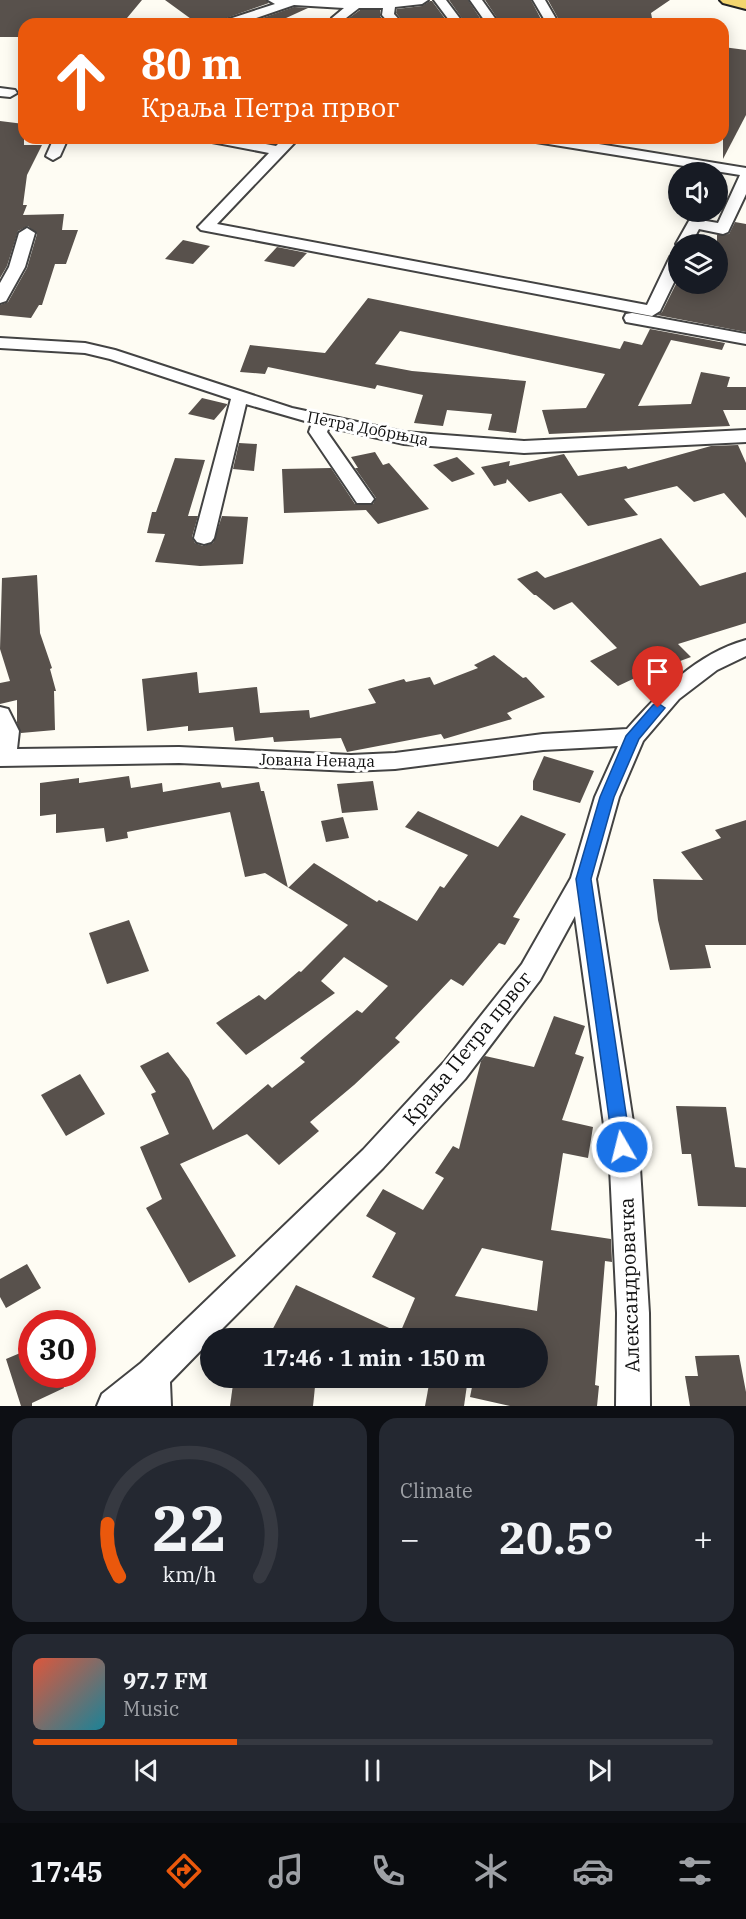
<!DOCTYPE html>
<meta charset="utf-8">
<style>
:root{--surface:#171b24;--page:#242831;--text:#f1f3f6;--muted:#9ea1a6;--line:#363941;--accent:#ea580c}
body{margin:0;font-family:"IBM Plex Serif",serif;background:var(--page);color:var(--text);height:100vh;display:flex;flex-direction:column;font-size:22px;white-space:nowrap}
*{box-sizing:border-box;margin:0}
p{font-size:20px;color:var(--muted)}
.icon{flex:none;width:33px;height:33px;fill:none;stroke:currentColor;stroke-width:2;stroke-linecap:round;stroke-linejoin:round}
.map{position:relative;height:1406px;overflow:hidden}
.drawer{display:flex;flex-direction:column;gap:12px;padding:12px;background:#0d0f14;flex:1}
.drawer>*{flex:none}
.top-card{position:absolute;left:18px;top:18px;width:711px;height:126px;border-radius:18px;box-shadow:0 3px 15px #0003;background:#ea580c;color:#fff;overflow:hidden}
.fabs{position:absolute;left:668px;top:162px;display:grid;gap:12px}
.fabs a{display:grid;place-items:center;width:60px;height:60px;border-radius:50%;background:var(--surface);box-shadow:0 3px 15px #0003;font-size:30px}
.speed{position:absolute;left:18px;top:1310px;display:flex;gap:12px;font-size:30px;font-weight:700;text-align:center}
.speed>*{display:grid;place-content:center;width:78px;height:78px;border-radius:50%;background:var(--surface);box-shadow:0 3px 15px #0003;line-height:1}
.speed .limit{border:9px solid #d22;background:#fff;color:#111}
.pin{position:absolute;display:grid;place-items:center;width:51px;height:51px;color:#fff;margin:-62px -26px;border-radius:50% 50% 50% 0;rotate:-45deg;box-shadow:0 0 6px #0007}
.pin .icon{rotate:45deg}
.me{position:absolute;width:66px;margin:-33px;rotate:352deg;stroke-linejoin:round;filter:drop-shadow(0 0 4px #0008)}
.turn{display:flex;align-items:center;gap:21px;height:126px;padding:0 24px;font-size:27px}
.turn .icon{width:78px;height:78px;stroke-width:2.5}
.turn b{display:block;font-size:42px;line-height:51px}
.big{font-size:45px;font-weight:700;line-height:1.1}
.drawer .tile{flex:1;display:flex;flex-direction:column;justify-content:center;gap:9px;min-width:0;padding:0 21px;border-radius:18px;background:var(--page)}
.drawer .dial{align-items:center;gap:0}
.dial svg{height:156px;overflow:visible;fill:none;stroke:var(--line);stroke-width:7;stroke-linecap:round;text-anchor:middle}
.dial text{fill:var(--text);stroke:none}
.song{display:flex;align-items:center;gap:18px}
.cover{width:72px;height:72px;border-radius:9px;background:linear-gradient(135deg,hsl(10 70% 55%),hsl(190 70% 35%))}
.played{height:6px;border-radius:3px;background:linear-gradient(90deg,var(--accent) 30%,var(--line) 30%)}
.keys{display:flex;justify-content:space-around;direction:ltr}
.heat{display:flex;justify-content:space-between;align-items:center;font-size:33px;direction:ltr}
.drawer .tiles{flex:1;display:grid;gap:12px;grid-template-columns:1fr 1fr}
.tile:last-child{grid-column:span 2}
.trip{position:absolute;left:200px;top:1328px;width:348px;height:60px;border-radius:30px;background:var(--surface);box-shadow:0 3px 15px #0003;font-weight:700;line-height:60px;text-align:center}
.menu{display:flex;height:96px;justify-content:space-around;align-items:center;background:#090b0e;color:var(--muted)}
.menu .icon{width:42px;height:42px}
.menu .current{color:var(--accent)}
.menu b{font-size:27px;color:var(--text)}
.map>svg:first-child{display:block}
</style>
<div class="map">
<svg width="746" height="1406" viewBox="0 0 746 1406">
<rect width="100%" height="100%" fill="#fefcf3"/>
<!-- building -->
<g fill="#58514c" fill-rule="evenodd">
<path d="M0,0H142L122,24H24V37H0Z"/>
<path d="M165,0H266L269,3L221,20L198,24Z"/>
<path d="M449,0H468L484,24H466Z"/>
<path d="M485,0H531L542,21L501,24Z"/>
<path d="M548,0H670L651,13L653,23L617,22L618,24H573L572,19L559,20Z"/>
<path d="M430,1H432L449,24H405L396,13L397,9L422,6Z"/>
<path d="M294,7L308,8L273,24L254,21Z"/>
<path d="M360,10H380V16L387,24H353L349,18Z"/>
<path d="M723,47L746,50V115L723,159Z"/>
<path d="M0,121L24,124V145H42L27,175L23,205H27L23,215L64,214L62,230H78L66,264H55L42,305H39L31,318L0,315V305L8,302L27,268L37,234L28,226L18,231L7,266L0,278Z"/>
<path d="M735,222L746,224V332L657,315L662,312L676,284H717V235L729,234Z"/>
<path d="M183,240L210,246L193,264L165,259Z"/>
<path d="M277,247L307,253L294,267L264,261Z"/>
<path d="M368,298L620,349L624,341L642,345L650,329L725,343L722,350L671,340L638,406L691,404L701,372L730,377L727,387H746V410H723L730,426L549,434L542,410L586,408L605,374L400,331L375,364L412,371L526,381L516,433L488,430L492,414L447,410L443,426L414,423L423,395L377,385L375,389L268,367L265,374L240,372L250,345L325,353Z"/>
<path d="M202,398L227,404V405L214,420L188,414Z"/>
<path d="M239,443L257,444L254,471L233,469Z"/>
<path d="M738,445L746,463V518L724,493L694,502L677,486L624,499L638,515L588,526L561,493L529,502L507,479L506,483L494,486L481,467L510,461L509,466L564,454L578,476L626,466L628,469L711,446Z"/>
<path d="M375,452L383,465L389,463L429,509L378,524L366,510L284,513L282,469L331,468L355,504H373L376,498L355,468H358L351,457Z"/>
<path d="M457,457L475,474L452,482L433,465Z"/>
<path d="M175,458L205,460L188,516H198L192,537L195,543L203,546L213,543L222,516L248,517L243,564L200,566L155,562L165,534L147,533L152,512H156Z"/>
<path d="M661,538L700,586L746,572V623L678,644L691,657L672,664L669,662L618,686L590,661L617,648L572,602L554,610L536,595H534L517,579L537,571L545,578Z"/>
<path d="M37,575L40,633L52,668L50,669L56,691H54L55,730L21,733L17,723V700L0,704V683L10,681L0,649L2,578Z"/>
<path d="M494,655L523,678L526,677L545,697L507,713L512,719L444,739L441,734L347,752L341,738L274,742L273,737L235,741L233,727L188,731V726L147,731L142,679L197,672L199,693L257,687L260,713L309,710L310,718L376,703L368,689L404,679L406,682L430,677L434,685L478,668L474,665Z"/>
<path d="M544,756L594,771L580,803L533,790V781Z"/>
<path d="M129,776L131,788L162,783L163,792L220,782L222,788L259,782L261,791H264L288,888L314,863L377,902L379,900L417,921L440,886L444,888L468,855L405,827L418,811L498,847L521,815L566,834L513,917L520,919L505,945L499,943L463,986L451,979L395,1038L400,1042L354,1085L310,1122L319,1131L279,1165L247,1134L180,1164L236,1256L189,1283L146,1208L162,1199L140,1147L169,1134L151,1094L156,1092L140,1066L168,1052L189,1079L213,1130L268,1084L272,1088L305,1062L300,1058L357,1010L362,1013L388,986L344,957L321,981L335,993L246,1055L216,1023L259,995L265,1000L299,971L301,972L348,925L265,873L245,877L230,812L127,832L128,838L106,842L104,828L56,833V814L40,816V783L79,778V783Z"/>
<path d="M373,781L378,810L342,813L337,784Z"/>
<path d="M343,817L349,838L326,842L321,821Z"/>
<path d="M746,820V945H705L711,968L670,970L658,920L653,879L703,880L681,852L721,838L715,830Z"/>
<path d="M129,920L149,971L107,984L89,933Z"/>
<path d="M554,1016L585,1026L575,1054L584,1057L562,1120L593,1127L588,1158L563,1153L551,1230L611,1239L612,1262L605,1261L595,1385L599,1386L597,1406H510L470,1397L474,1377H537V1338H268L296,1285L400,1333L415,1298L372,1277L396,1233L366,1216L383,1189L423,1210L444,1178L435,1173L453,1146L459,1149L481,1061L485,1056L534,1067ZM482,1248L543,1261L537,1311L455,1296Z"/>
<path d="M80,1074L105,1114L66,1136L41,1095Z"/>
<path d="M676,1106L726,1107L735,1167L746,1168V1207L698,1206L691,1154H682Z"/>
<path d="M27,1264L41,1288L6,1308L0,1297V1279Z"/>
<path d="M32,1348V1374H59L64,1388L32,1403V1406H21L6,1359Z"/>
<path d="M739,1355L746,1392V1406H690L685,1376H698L695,1356Z"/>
<path d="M234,1377H316L313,1406H230Z"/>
<path d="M430,1379L467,1385L464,1406H425Z"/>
</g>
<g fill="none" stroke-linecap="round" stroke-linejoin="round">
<defs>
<g id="minor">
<path d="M268,0H428L422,4L395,7L394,14L403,24H390L382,15L383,8H359L346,18L351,24H338L332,18L344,8L294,5L239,24H221L223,21L275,4Z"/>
<path d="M434,0H446L464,24H452Z"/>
<path d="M470,0H482L499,24H487Z"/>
<path d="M533,0H545L559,24H547Z"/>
<path d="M0,88L15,90L17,93L10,97L0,96Z"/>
<path d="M54,138H68L60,156L53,160L46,156Z"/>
<path d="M205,138H234L276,146L284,138H299L217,224L647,305L670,257L678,252V274L660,311L652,316L201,230L198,227L201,224L269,153L212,142Z"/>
<path d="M529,138H562L746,168V194L728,232L723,234L699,229L691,244H678V247L676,244L689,221L694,219L718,223L740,175L536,142Z"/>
<path d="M27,228L35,233L25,267L6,301L0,303V283L9,267L19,233Z"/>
<path d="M632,313L746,334V344L626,322L624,318L626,314Z"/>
<path d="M0,338L85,343L115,350L292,408L404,432L524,441L746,430V442L524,453L404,444L329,427L327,432L374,499L371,503H357L309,432L312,423L246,404L214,538L211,542L204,544L197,542L194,538L231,399L110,359L85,353L0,348Z"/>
<path d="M746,640V656L717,670L679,699L643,741L619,797L596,879L640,1168L649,1313L650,1406H616L617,1313L610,1168L575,916L540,980L465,1079L383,1168L213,1338H210V1341L170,1382L171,1406H97L102,1394L141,1363L363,1150L445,1061L522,964L571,878L595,797L618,746L543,750L395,769L351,771L179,763L0,766V707L8,709L19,731L17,749L179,747L351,755L395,753L543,734L627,729C660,692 696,654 746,640Z"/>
</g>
<path id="major" d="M720,0H746V9L723,3Z"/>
</defs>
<!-- minor casing -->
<use href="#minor" stroke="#434343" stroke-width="4"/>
<!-- major casing -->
<use href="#major" stroke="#212121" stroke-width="4"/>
<!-- minor -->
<use href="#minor" fill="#fff" fill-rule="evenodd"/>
<!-- major -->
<use href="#major" fill="#f3d56f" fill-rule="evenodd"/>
</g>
<!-- route -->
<path fill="#1a73e8" stroke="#114b97" stroke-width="1.5" d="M658,703L665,708L639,739L614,797L591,879L631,1147L628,1153L622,1155L616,1153L613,1147L576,879L600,797L626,736L653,705Z"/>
<g text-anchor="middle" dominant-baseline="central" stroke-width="6" stroke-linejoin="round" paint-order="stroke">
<!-- street labels -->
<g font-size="16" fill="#101010" stroke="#fff">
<text transform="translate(368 428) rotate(11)">Петра Добрњца</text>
<text transform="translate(317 760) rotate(1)">Јована Ненада</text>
</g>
<!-- near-street labels -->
<g font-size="20" fill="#101010" stroke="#fff">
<text transform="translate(467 1048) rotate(-51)">Краља Петра првог</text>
<text transform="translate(629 1285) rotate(-92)">Александровачка</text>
</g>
</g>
</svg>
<div class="fabs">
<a><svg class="icon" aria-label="sound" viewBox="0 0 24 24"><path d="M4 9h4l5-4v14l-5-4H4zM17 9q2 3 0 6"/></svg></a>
<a><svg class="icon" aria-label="layers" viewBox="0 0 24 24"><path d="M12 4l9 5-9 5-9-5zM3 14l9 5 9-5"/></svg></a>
</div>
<div class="speed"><div class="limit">30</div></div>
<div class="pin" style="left:658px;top:708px;background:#d93025"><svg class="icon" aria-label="arrive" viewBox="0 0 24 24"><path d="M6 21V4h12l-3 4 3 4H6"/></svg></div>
<svg class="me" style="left:622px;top:1147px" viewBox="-20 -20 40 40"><circle r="17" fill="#1a73e8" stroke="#fff" stroke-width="3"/><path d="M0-11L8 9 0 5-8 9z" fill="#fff"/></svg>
<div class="trip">17:46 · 1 min · 150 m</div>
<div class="top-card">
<div class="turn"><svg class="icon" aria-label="ahead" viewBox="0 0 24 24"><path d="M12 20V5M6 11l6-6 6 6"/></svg><div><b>80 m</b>Краља Петра првог</div></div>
</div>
</div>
<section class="drawer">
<div class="tiles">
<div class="tile dial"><svg viewBox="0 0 100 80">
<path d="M14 69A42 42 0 1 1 86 69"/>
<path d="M14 69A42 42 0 0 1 8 42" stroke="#ea580c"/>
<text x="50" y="56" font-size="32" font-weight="700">22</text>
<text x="50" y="72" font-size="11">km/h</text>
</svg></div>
<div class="tile"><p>Climate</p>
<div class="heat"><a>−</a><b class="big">20.5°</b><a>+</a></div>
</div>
<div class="tile">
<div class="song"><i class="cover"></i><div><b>97.7 FM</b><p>Music</p></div></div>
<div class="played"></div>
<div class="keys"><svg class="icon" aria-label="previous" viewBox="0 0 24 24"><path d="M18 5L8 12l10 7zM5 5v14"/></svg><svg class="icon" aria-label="pause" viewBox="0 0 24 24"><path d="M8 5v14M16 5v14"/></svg><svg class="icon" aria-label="next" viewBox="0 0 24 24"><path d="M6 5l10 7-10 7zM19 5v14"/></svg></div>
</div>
</div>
</section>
<nav class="menu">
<b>17:45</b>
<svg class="icon current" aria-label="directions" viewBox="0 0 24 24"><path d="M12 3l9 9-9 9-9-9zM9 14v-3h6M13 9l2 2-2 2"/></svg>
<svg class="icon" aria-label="music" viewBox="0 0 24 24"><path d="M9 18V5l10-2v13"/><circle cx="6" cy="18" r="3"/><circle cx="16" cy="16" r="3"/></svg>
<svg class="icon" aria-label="phone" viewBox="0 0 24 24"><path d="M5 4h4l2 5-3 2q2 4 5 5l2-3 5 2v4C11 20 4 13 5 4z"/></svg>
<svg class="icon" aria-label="climate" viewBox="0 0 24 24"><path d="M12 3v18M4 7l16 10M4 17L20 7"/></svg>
<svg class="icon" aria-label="car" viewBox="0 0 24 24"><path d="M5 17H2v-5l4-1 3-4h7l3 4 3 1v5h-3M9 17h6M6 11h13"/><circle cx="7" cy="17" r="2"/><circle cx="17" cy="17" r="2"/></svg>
<svg class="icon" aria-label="filters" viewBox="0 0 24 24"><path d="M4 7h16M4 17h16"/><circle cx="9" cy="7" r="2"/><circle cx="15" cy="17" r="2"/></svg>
</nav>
